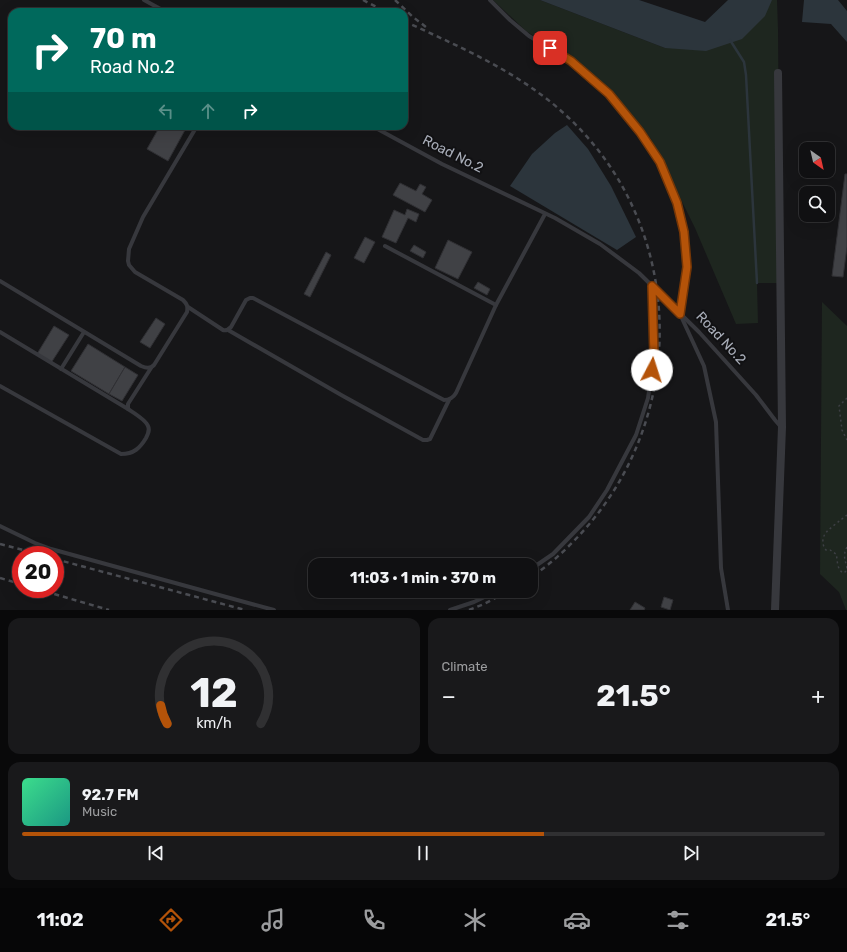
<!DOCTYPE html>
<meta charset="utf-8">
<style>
:root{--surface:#101012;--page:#19191b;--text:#f1f3f6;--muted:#9c9d9f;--line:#303032;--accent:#b45309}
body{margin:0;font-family:Rubik,sans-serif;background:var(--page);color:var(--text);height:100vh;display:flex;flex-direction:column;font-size:15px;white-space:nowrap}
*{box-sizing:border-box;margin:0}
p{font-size:13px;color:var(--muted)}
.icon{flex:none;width:22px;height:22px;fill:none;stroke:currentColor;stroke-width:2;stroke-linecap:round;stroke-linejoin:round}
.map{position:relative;height:610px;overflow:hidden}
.panel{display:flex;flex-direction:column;gap:8px;padding:8px;background:#09090a;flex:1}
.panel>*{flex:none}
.hud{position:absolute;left:8px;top:8px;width:400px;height:122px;border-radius:12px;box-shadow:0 4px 16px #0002,0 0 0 1px var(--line);background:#00695c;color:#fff;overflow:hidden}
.needle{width:26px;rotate:146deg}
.buttons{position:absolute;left:799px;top:142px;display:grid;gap:8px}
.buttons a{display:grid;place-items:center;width:36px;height:36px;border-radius:8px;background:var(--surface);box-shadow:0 4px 16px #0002,0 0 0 1px var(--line);font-size:20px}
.speed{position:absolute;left:12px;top:546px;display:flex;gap:8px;font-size:20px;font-weight:700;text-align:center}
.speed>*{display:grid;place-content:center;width:52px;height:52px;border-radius:50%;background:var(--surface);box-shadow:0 4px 16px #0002,0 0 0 1px var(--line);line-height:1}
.speed .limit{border:6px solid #d22;background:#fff;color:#111}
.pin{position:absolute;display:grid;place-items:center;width:34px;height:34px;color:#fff;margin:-17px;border-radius:8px;box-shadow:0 2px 6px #0006}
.me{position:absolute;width:44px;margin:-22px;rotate:5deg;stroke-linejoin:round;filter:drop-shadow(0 0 3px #0008)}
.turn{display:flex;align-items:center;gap:14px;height:84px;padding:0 16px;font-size:18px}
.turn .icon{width:52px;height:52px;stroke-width:2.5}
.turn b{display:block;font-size:28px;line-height:34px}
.lanes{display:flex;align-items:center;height:38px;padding:0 16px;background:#0003;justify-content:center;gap:20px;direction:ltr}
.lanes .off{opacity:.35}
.big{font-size:30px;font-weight:700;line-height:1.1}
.panel .widget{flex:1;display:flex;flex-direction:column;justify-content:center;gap:6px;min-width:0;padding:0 14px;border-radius:12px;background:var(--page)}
.panel .dial{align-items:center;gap:0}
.dial svg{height:104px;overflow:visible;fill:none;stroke:var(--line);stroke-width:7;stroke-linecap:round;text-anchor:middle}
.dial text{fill:var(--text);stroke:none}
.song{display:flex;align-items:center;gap:12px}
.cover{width:48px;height:48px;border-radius:6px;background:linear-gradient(135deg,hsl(150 70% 55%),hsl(170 70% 35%))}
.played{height:4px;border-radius:2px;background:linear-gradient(90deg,var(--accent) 65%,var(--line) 65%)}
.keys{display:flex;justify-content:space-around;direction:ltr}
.heat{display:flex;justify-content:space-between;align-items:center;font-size:22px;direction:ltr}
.panel .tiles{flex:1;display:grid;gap:8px;grid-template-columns:1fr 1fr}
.widget:last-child{grid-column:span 2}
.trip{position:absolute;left:308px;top:558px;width:230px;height:40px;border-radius:12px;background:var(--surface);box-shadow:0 4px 16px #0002,0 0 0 1px var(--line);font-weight:700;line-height:40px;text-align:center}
.menu{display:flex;height:64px;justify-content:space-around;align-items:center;background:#060607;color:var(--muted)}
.menu .icon{width:28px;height:28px}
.menu .on{color:var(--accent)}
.menu b{font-size:18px;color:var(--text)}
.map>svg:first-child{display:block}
</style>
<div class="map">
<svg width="847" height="610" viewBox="0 0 847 610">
<rect width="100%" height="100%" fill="#161618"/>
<!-- green -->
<g fill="#1e261f">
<path d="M493,0H540L665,48L772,0H777L778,29L780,283H757L758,323L736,324L695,228L651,139L629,111L607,88L581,66L526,31Z"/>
<path d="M822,302L847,326V610H846L839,592L820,574Z"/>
</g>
<!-- water -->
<g fill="#2c353c">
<path d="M540,0H639L705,22L728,0H772L765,16L742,39L706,51L665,48Z"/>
<path d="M804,0H838L847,11V42L831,24L802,22Z"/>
<path d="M567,125L588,149L611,186L636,237L617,250L510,186L532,154L555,133Z"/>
</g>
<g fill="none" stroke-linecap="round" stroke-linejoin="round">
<!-- stream -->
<path stroke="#2c353c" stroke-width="2.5" d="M730,40L744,62L746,75L757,283"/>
</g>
<!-- building -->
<g fill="#404145" stroke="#303034">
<path d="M160,126H177L185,130L168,161L147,149Z"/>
<path d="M845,174H847V247L843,277L832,276Z"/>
<path d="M400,183L416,191L420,184L426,187L422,194L432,200L425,212L393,195Z"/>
<path d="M407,209L419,214L416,222L408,218L396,243L382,237L394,210L405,215Z"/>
<path d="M365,237L375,242L364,263L354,258Z"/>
<path d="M448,240L472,252L458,279L435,268Z"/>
<path d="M414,245L426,252L423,258L410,251Z"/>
<path d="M326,252L331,255L310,297L304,294Z"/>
<path d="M478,282L490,289L487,295L474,288Z"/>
<path d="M156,318L165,324L150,348L140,342Z"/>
<path d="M54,326L69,335L51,363L37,354Z"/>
<path d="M88,344L125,367L109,394L71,371Z"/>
<path d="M125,367L138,375L122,401L109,394Z"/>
<path d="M664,597L673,600L670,610L661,607Z"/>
<path d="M635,602L645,608L644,610H630Z"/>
</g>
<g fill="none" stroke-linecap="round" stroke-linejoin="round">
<!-- path -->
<g stroke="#3d3f44" stroke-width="1.5" stroke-dasharray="2 3" stroke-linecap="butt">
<path d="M847,398L839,406L842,430L847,440"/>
<path d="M847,515C842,519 827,530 825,534C822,539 822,545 826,550H830L836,554C838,560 836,568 843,573L845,572L847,570"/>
<path d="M847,547C842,556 846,561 847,569"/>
</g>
<!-- service -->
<g stroke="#37383d" stroke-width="4">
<path d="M144,0L166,12"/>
<path d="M490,0L510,20L529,36L571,61L609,94L640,132L660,162L677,203L684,232L687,267L680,314L704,366L716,422L721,568L728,610"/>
<path d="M372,126L442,164L555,218L600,244L639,273L699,332L756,395L775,420L781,427"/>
<path d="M385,246L496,305"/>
<path d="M0,281L141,366C146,368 150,369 154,365L187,312C188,306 187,304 183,300L135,272L129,265L128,261L129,249L143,217L197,126"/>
<path d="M188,307L223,330C226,331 228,330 231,327L246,300L250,298H253L444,400C450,400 453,398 456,393L496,305L545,214"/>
<path d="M228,330L343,396L423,440H427L430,439L449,400"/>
<path d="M0,332L128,409"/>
<path d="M61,369L84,332"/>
<path d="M0,386L121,454C134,454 140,448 146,438C148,434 150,430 148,426C146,420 134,413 128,409V404L151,368"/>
<path d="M0,526L35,543L51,549L274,610"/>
<path d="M531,569L553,554L589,517L607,490L636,435L648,398L654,356L652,286"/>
<path d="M450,610L474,602L497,591"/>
</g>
<!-- minor -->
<path stroke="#37383d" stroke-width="8" d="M775,610L782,427L778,73"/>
<!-- rail -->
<g stroke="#4a4c52" stroke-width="2.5" stroke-dasharray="5 4" stroke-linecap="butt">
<path d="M363,0L386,12"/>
<path d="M395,0L413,17L426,27"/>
<path d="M404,21C466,50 527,75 576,125C685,235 687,414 585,529C569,547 551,564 531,577"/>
<path d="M0,544L42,555"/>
<path d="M55,559L245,610"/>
<path d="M0,578L21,584"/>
<path d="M37,589L109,610"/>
<path d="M469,610L484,604L509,591"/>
</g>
</g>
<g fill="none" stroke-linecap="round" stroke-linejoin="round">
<defs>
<path id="route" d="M550,48L571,61L609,94L640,132L660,162L677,203L684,232L687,267L680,314L652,286L654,356L652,370"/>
</defs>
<!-- route casing -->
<use href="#route" stroke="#753606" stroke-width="10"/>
<!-- route -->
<use href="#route" stroke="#b45309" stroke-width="7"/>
</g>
<g text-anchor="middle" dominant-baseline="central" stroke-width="4" stroke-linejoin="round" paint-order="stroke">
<!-- street labels -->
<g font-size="14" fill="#a8adb8" stroke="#111113">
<text transform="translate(453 154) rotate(27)">Road No.2</text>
<text transform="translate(721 338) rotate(47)">Road No.2</text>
</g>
</g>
</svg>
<div class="buttons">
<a><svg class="needle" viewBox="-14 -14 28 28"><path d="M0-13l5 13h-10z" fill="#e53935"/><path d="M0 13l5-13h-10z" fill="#9c9d9f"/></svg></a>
<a><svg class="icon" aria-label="search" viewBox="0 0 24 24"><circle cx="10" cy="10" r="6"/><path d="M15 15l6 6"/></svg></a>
</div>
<div class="speed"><div class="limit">20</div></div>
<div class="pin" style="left:550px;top:48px;background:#d93025"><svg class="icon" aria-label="arrive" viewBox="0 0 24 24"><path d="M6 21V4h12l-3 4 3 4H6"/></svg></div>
<svg class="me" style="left:652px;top:370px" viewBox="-20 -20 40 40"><circle r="19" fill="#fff"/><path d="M0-13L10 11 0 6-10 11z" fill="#b45309"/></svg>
<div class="trip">11:03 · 1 min · 370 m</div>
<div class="hud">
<div class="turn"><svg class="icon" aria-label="right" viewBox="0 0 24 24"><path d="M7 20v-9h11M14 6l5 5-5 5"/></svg><div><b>70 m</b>Road No.2</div></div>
<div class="lanes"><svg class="icon off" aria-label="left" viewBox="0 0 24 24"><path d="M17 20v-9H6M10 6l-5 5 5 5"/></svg><svg class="icon off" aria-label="ahead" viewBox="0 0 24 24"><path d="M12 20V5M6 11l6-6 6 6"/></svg><svg class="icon" aria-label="right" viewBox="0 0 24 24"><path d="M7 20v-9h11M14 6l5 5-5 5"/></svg></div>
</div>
</div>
<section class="panel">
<div class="tiles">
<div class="widget dial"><svg viewBox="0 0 100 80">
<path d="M14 69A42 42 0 1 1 86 69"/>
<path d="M14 69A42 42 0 0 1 9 55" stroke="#b45309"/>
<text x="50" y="56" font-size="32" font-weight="700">12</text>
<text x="50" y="72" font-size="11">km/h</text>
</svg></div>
<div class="widget"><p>Climate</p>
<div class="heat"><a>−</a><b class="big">21.5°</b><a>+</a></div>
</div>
<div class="widget">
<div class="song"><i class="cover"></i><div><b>92.7 FM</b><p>Music</p></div></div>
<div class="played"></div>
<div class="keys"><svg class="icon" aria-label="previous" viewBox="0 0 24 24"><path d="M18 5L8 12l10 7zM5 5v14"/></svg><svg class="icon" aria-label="pause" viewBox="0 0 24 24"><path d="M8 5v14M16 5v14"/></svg><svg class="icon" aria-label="next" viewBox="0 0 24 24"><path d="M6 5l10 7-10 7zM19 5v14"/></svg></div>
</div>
</div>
</section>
<nav class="menu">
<b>11:02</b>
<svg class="icon on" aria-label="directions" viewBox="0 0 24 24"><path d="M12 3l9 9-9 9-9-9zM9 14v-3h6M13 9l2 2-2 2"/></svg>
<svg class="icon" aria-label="music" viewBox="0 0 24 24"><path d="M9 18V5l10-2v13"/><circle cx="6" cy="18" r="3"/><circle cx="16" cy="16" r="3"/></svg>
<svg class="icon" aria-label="phone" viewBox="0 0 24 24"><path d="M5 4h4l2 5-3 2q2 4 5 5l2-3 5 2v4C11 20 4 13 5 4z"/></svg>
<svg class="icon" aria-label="climate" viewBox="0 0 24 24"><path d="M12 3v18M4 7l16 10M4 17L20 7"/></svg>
<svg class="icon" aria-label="car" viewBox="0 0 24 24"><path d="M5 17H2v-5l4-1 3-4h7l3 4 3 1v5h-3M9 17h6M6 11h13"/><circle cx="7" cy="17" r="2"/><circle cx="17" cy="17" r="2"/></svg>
<svg class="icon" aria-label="filters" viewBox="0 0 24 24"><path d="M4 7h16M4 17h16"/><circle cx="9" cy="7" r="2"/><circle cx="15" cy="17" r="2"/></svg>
<b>21.5°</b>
</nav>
